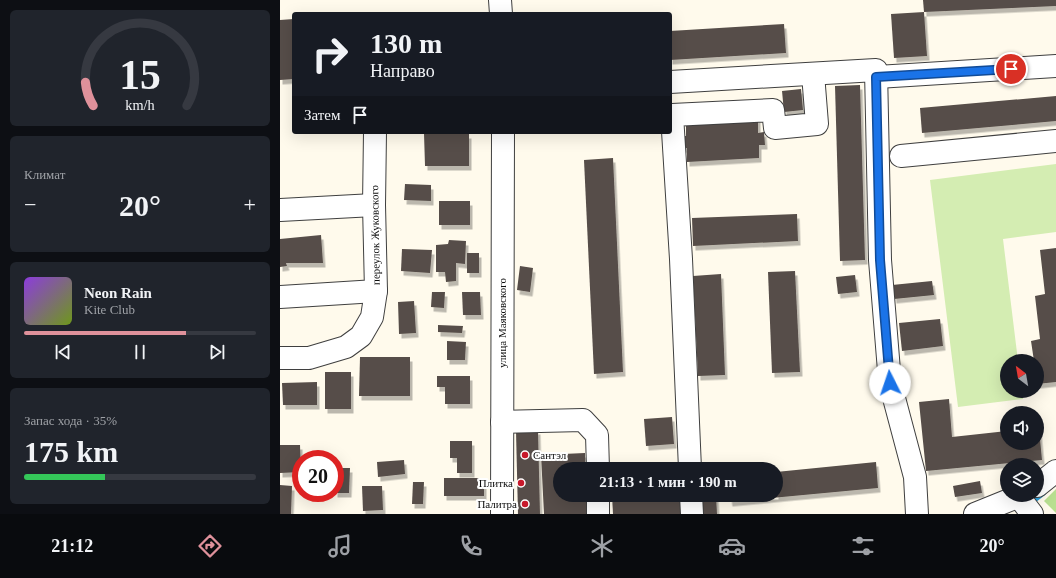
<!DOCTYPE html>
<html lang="ru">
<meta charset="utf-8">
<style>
:root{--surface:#171b24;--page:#20242c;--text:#f1f3f6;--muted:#9ea1a6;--line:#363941;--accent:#df919b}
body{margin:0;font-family:Georgia,serif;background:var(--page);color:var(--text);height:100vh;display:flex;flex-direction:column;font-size:15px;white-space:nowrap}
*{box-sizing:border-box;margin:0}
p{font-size:13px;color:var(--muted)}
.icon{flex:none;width:22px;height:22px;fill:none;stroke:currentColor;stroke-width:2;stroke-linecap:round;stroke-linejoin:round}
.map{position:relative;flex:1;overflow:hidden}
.drawer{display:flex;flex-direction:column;gap:10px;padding:10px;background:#0d0f14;width:280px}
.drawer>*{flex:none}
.guide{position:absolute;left:12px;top:12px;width:380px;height:122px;border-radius:4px;box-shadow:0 4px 16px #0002;background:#171b24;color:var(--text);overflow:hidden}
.needle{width:26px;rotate:329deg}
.controls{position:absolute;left:720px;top:354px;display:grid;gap:8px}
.controls a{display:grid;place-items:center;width:44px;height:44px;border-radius:50%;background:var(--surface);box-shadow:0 4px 16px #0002;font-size:20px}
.speed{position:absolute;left:12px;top:450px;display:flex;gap:8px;font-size:20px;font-weight:700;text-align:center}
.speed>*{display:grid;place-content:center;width:52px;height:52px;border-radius:50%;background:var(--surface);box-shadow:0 4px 16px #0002;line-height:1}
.speed .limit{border:6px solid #d22;background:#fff;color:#111}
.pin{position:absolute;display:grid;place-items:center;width:34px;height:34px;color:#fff;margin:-17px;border:2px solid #fff;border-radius:50%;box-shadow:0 1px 4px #0007}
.me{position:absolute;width:44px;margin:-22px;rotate:356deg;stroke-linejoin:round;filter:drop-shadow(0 0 3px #0008)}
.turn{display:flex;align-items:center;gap:14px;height:84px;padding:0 12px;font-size:18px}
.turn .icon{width:52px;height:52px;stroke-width:2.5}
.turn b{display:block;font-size:28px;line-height:34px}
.then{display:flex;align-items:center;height:38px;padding:0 12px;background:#0003;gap:8px;font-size:15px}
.big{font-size:30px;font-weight:600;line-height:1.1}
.drawer .card{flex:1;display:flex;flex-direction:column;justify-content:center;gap:6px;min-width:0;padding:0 14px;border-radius:6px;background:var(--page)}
.drawer .dial{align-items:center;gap:0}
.dial svg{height:104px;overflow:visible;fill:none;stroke:var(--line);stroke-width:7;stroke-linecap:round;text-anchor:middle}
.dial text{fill:var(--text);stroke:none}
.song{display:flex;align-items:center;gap:12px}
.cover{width:48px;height:48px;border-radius:6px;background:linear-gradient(135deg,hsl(270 70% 55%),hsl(80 70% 35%))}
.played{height:4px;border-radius:2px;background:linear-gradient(90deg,var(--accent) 70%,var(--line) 70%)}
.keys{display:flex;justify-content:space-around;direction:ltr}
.heat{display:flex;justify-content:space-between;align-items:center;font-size:22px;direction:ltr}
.charge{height:6px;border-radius:3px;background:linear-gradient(90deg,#34c759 35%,var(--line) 0)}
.trip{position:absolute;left:273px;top:462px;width:230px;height:40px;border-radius:20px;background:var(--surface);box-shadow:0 4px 16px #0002;font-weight:600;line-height:40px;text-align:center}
.menu{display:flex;height:64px;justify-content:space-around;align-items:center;background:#090b0e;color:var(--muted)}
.menu .icon{width:28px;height:28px}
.menu .active{color:var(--accent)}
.menu b{font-size:18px;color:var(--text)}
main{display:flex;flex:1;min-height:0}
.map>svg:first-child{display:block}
</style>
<main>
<section class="drawer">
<div class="card dial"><svg viewBox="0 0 100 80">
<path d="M14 69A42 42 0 1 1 86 69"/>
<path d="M14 69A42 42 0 0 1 8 51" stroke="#df919b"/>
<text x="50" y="56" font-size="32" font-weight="700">15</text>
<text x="50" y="72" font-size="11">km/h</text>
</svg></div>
<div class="card"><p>Климат</p>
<div class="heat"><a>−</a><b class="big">20°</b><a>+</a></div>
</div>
<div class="card">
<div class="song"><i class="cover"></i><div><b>Neon Rain</b><p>Kite Club</p></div></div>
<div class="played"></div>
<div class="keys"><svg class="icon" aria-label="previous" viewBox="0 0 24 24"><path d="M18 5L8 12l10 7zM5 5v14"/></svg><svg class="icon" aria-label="pause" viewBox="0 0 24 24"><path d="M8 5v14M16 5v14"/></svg><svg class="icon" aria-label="next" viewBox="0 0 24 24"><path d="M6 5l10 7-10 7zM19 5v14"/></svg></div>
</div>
<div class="card"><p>Запас хода · 35%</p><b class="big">175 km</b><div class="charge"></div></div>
</section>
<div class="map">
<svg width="776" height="514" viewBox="0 0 776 514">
<defs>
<filter id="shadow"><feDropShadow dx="2.5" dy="4.5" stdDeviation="0" flood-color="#0004"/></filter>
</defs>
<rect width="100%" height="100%" fill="#fffaec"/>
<!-- green -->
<path fill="#d4edb2" d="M776,164V232L723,239L738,361H727V391H742L743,399L678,407L650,180Z"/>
<!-- forest -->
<path fill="#b8df90" d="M776,489V513L764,501Z"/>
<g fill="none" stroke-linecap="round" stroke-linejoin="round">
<!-- stream -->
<path stroke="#2c9ed9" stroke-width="4.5" d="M755,500L764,493"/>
</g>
<!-- building -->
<g fill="#564d48" filter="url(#shadow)">
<path d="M643,0H776V6L644,12Z"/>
<path d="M644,12L647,56L614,58L611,14Z"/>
<path d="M14,19V79L0,80V20Z"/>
<path d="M504,24L506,53L390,60V31Z"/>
<path d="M580,85L585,260L560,261L555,86Z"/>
<path d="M521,89L523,110L504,112L502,91Z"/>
<path d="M776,96V121L642,133L640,108Z"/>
<path d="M478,118V133L484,132L485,145H479V158L407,162V148L400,149V136H406V121Z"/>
<path d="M144,134H189V166H145Z"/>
<path d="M333,158L343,372L314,374L304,160Z"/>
<path d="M125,184L151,185V201L124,200Z"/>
<rect x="159" y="201" width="31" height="24"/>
<path d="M517,214L518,241L413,246L412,218Z"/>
<path d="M41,235L43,263H6L7,266L0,267V239Z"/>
<path d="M169,240L186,241L185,264L176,263V281L166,282L165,272H156V245L168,244Z"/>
<path d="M776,248V382L757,384V361H754L751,341L760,339L755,296L765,294L760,250Z"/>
<path d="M122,249L152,250L150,273L121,271Z"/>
<rect x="187" y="253" width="12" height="20"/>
<path d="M240,266L253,268L250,292L237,290Z"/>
<path d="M515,271L520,372L492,373L488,272Z"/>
<path d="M441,274L445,375L418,376L413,276Z"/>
<path d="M575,275L577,292L558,294L556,277Z"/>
<path d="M652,281L654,295L614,299L612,285Z"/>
<path d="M152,292H165L164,308L151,307Z"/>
<path d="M182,292H200L201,315H183Z"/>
<path d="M134,301L136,333L119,334L118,302Z"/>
<path d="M660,319L663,346L622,351L619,323Z"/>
<path d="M158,325L183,326L182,333L158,332Z"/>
<path d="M167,341L186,342L185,360H167Z"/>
<path d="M80,357H130V396H79Z"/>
<rect x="45" y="372" width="26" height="37"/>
<path d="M157,376H190V404H165V387H157Z"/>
<path d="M37,382V405H3L2,383Z"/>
<path d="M669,399L672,437L727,431V443H757V428H759L762,460L646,471L639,402Z"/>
<path d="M392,417L394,444L366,446L364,419Z"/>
<path d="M258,430L260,514H238L236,431Z"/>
<path d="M170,441H192V473H177V458H170Z"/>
<path d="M0,445H20L21,472L0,473Z"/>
<path d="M305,453V469H280V495H306L307,514H264L261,455Z"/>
<path d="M124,460L125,474L98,477L97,462Z"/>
<path d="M596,462L598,488L450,502L449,495H496V472Z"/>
<path d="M55,468H70L69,493H55Z"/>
<rect x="164" y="478" width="40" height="18"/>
<path d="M700,481L702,493L675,497L673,486Z"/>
<path d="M133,482H144L143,504H132Z"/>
<path d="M0,485L12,486L11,514H0Z"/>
<path d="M82,486H102L103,510L83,511Z"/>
<path d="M332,495H404L405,514H333Z"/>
<path d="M417,495H436L437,514H419Z"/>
</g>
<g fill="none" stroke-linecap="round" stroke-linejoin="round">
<defs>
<g id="minor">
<path d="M220,0L221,14"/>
<path d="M597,77L776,66"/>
<path d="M390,82L596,70L600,260L610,383L635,477L637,514"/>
<path d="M621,156L776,141"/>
<path d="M0,210L94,205"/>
<path d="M0,297L96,291L94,205L95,132"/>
<path d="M0,358H29L66,347L81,336L92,317L96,291"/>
<path d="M222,422L303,420L317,435L318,469"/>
<path d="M410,469L401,259L392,115L493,110L495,128L537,124L533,74"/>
<path d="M757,486L776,471"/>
<path d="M318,495V514"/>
<path d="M411,495L412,514"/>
<path d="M739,497L752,514"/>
<path d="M222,514L223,132"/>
<path d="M695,514L742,495"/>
</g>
</defs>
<!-- minor casing -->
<use href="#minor" stroke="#3f3f3f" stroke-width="24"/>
<!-- minor -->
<use href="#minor" stroke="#fff" stroke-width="22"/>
</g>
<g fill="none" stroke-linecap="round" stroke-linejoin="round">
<defs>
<path id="route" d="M610,383L600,260L596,77L731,69"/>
</defs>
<!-- route casing -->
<use href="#route" stroke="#114b97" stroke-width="10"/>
<!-- route -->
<use href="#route" stroke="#1a73e8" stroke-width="7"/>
</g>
<!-- markers -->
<g fill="#c8192b" stroke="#fff" stroke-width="1.5">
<circle cx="245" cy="455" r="4"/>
<circle cx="241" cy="483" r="4"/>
<circle cx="245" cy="504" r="4"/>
</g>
<g text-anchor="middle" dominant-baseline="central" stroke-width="4" stroke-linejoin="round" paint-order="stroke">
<!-- street labels -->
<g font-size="11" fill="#0c0c0c" stroke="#fff">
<text transform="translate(95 235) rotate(-91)">переулок Жуковского</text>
<text transform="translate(222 323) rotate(-90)">улица Маяковского</text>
</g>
<!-- poi labels -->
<g font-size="11" fill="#0c0c0c" stroke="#fff" text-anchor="end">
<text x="253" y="455" text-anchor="start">Сантэл</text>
<text x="233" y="483">Плитка</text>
<text x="237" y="504">Палитра</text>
</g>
</g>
</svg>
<div class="controls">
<a><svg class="needle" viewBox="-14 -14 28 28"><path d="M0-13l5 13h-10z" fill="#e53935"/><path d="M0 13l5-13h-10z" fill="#9ea1a6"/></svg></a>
<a><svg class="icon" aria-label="sound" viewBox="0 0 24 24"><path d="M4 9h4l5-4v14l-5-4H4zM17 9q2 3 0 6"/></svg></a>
<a><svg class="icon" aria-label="layers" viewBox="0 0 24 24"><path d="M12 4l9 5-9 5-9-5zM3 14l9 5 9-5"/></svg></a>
</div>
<div class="speed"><div class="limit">20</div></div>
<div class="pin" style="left:731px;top:69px;background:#d93025"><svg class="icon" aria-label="arrive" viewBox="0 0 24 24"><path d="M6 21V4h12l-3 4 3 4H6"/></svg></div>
<svg class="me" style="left:610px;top:383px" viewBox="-20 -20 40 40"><circle r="19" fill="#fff"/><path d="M0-13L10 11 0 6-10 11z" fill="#1a73e8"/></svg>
<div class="trip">21:13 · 1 мин · 190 m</div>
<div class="guide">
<div class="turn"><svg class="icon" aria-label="right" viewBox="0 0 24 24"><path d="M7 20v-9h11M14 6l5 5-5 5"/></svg><div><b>130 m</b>Направо</div></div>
<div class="then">Затем<svg class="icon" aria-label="arrive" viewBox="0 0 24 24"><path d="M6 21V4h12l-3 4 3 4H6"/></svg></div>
</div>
</div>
</main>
<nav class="menu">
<b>21:12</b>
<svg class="icon active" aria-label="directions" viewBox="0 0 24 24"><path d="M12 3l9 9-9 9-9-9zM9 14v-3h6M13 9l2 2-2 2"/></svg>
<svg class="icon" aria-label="music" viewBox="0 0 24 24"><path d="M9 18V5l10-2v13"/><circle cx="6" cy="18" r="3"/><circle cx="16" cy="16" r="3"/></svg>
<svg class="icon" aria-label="phone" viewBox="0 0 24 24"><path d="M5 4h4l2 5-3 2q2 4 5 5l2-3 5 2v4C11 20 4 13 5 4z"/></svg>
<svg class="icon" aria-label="climate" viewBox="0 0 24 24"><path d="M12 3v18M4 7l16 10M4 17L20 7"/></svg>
<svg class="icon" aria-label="car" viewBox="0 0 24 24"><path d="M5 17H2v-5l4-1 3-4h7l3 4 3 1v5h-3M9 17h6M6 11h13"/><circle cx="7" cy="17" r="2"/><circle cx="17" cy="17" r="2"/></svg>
<svg class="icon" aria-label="filters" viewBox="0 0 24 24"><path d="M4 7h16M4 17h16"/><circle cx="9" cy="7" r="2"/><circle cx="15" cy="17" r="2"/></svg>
<b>20°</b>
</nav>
